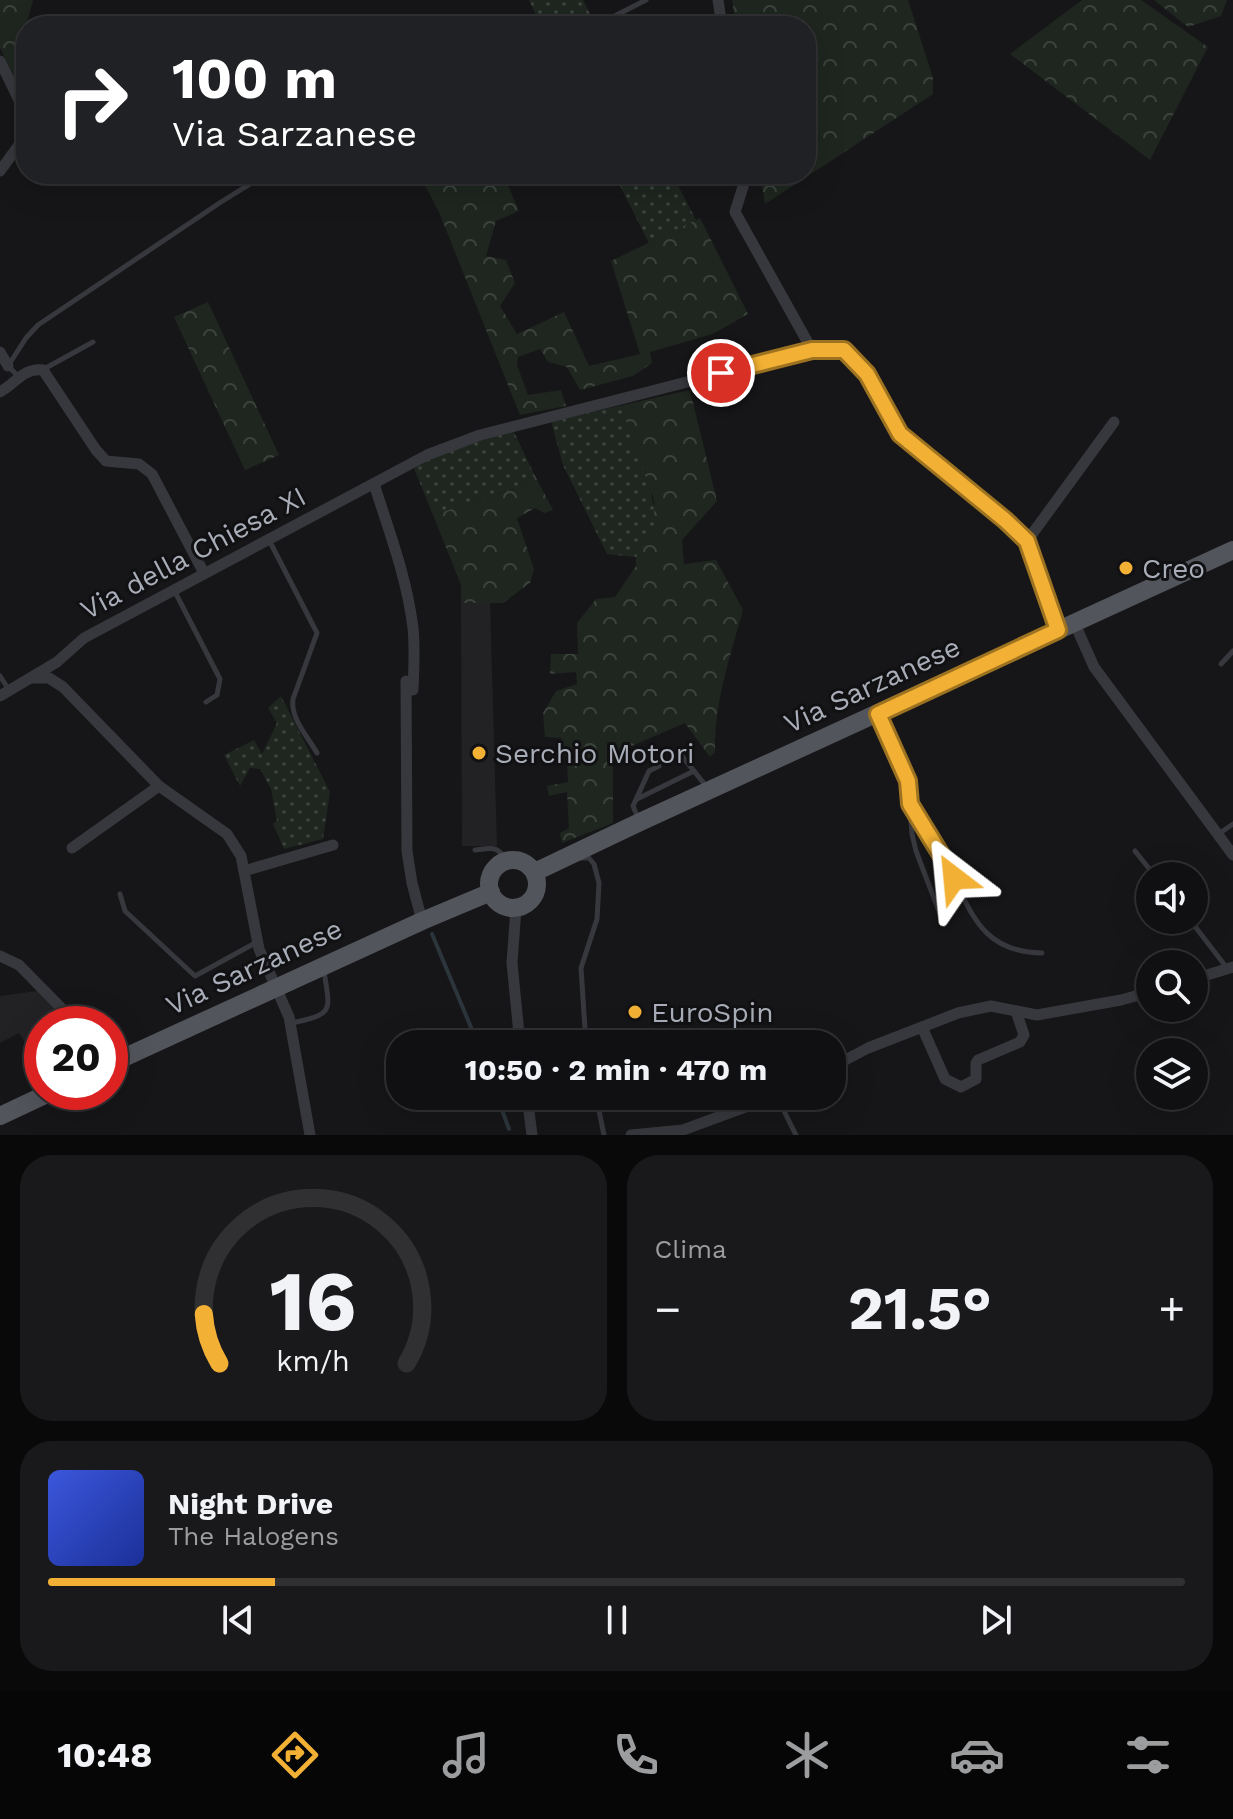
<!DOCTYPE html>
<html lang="it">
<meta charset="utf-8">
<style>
:root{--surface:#101012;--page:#19191b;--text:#f1f3f6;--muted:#9c9d9f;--line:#303032;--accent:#f2b134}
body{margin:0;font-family:"Work Sans",sans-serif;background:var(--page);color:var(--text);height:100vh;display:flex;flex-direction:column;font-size:30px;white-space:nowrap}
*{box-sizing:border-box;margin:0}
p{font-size:26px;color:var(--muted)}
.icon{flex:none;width:44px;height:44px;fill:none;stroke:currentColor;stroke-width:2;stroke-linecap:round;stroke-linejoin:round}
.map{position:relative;height:1135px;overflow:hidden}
.drawer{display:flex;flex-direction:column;gap:20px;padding:20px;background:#09090a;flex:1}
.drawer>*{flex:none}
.hud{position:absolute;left:16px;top:16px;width:800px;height:168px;border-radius:32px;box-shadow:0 8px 32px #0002,0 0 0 2px var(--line);background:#202124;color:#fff;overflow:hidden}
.buttons{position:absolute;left:1136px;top:862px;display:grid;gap:16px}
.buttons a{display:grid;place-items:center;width:72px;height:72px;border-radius:50%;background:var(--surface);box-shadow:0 8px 32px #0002,0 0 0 2px var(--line);font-size:40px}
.speed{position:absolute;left:24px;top:1006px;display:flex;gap:16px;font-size:40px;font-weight:700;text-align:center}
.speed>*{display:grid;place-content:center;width:104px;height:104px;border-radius:50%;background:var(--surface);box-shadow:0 8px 32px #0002,0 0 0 2px var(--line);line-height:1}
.speed .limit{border:12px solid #d22;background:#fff;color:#111}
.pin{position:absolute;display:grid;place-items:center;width:68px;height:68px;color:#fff;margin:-34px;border:4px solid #fff;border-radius:50%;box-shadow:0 2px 8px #0007}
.me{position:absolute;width:88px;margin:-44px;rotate:331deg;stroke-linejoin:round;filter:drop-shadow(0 0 6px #0008)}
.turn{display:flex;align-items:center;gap:28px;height:168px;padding:0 24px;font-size:36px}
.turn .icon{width:104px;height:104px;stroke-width:2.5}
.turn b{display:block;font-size:56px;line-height:68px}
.big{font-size:60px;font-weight:700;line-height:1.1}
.drawer .widget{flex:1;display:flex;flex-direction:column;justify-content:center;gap:12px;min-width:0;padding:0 28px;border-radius:32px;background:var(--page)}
.drawer .dial{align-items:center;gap:0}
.dial svg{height:208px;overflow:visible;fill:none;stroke:var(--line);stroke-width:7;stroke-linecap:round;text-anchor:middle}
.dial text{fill:var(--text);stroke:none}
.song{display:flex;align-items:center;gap:24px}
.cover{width:96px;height:96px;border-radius:12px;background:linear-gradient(135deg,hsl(230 70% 55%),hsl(230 70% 35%))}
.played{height:8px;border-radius:4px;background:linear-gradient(90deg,var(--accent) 20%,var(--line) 20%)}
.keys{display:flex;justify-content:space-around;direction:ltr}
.heat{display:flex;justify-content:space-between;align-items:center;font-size:44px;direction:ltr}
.drawer .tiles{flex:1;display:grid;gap:20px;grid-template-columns:1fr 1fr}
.widget:last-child{grid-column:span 2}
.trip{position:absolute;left:386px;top:1030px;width:460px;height:80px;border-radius:32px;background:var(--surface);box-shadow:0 8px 32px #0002,0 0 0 2px var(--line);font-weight:700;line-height:80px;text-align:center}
.tab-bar{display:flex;height:128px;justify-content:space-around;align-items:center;background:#060607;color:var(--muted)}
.tab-bar .icon{width:56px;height:56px}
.tab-bar .active{color:var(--accent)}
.tab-bar b{font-size:36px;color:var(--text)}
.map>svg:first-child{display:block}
</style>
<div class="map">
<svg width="1233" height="1135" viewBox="0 0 1233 1135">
<defs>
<pattern id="green-dots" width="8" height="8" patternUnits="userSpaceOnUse" patternTransform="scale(2)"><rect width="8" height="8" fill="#1e261f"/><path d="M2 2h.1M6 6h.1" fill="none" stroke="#3c433d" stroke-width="1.8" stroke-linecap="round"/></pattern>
<pattern id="forest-crowns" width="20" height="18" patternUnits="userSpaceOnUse" patternTransform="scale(2)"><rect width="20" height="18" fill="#1e261f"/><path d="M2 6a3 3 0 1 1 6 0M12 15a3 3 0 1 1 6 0" fill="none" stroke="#3c433d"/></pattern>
</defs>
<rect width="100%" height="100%" fill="#161618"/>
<!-- built -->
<g fill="#222225">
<path d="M490,602L497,846H462L461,603Z"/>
<path d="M37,991L70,1024H42V1068L19,1033L0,1043V996Z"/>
</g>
<!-- green -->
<g fill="url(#green-dots)">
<path d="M529,0H583L596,26H541Z"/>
<path d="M614,174H672L696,220L649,243Z"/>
<path d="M623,405C630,435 662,505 654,531C651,540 641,550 636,557L607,554L563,465L552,425V421Z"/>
<path d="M513,430L534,474L511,490L433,515L413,466L480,438Z"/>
<path d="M281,696L330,792L323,839L284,849L273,824L277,821L271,789L260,769L250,768L240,786L224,755L254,740L262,754L277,723L268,708Z"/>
</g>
<!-- forest -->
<g fill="url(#forest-crowns)">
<path d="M0,0H33L26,26V109L16,81L0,48Z"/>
<path d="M732,0H908L933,78V94L765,204L760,174H806V26H736Z"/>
<path d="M1082,0H1141L1208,47L1150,160L1010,54Z"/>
<path d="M1154,0H1227L1221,16L1188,27Z"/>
<path d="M419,174H503L519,211L496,221L486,256L506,260L515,283L500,306L517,334L564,312L589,366L640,354L611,261L700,218L748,314L713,334L650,352L652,363L633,376L580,390L567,367L548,362L540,349L518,357L517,365L528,395L561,390L566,406L520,415L439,212Z"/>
<path d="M208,302L279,455L245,470L174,317Z"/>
<path d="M690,390L717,501L682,540L684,564L716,560L743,610C730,657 714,703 715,752L710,757L685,723L613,754V823L562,843L560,833L569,828L567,792L549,796L547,786L568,782L567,763L561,738L545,737L543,713L556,691L577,684L576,672L550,674L551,654H578L577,623L596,599L615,597L636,566V557L654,531V500L627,425L623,405Z"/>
<path d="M534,474L553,510L544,513L535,508L517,518L534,569L530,583L503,603H461V585L433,515L511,490Z"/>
</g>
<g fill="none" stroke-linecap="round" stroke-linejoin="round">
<!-- stream -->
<g stroke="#2c353c" stroke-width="4">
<path d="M432,934L478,1044"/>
<path d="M497,1096L509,1129"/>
</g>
<!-- lane -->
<g stroke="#37383d" stroke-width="5">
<path d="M595,26L646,0"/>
<path d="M44,369L93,342"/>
<path d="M18,376L8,366L26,338L38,325L221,202L266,174"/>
<path d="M269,540L317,633L293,699C290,718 308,737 317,753"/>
<path d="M174,590L220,679L217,695L206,702"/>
<path d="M1221,664L1233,651"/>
<path d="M0,676L9,690"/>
<path d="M880,718L908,781L912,834L916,851L940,914"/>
<path d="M672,760L682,756L706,786"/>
<path d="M637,799L694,771"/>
<path d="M911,805C921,822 933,839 943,857C970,905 976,952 1042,953"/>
<path d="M638,818L633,806L649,771L659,766"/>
<path d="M1220,833L1233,824"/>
<path d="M475,850C492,848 496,845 507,860"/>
<path d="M1135,851L1155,876"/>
<path d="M580,858H589L594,864L599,883L597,919L581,968L586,1044"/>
<path d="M120,894L125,911L195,976L257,942"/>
<path d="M1190,920L1227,968"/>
<path d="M291,1023C335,1014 330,1011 324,971"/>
<path d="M596,1096L604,1135"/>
<path d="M777,1097L796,1135"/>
</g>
<!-- street -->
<g stroke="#37383d" stroke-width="11">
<path d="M718,0L722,26"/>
<path d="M0,61L19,100L24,138L0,171"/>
<path d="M747,174L735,212L812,350H844L867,374L900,434L1005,520L1027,541L1058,630"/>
<path d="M0,352L8,366"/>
<path d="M0,392C15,384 24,367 43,370L96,450L106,461L139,464L152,474L204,573"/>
<path d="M374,484C389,531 407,578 413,628C415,648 414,669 413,690"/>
<path d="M1027,541L1114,422"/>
<path d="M1074,622L1094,667L1233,855"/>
<path d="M31,678H49L63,687L159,786L227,834L241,856L259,949L289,1017L310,1135"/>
<path d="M406,681L407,851L412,883L422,921"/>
<path d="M0,696L57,662L84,638L427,455L480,435L812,350"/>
<path d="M72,848L159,786"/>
<path d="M244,871L333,845"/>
<path d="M516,908L512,963L520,1044"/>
<path d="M0,956L19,965L77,1024"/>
<path d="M1194,979L1233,967"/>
<path d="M922,1027L945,1079L961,1087L976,1079V1063L978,1060L1020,1042L1024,1035L1016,1011"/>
<path d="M832,1067L868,1048L958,1013L991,1006L1037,1015L1121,1000L1150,992"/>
<path d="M527,1096L532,1135"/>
<path d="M631,1135L683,1130L775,1096"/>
</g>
<!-- primary -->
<g stroke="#53555c" stroke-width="18">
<circle cx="513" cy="884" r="24"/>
<path d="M535,872L640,822L1233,550"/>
<path d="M110,1064L422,921L491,892"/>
<path d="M0,1116L51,1092"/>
</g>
</g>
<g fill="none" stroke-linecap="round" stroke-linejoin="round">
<defs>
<path id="route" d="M721,373L812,350H844L867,374L900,434L1005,520L1027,541L1058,630L878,714L908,781L910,804L943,858L954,878"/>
</defs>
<!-- route casing -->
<use href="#route" stroke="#9d7322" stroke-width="20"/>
<!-- route -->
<use href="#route" stroke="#f2b134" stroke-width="14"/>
</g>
<!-- markers -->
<g fill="#f2b134" stroke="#111113" stroke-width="3">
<circle cx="1126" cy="568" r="8"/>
<circle cx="479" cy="753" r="8"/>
<circle cx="635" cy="1012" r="8"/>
</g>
<g text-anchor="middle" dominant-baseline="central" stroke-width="6" stroke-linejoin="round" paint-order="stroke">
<!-- street labels -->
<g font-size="28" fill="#a8adb8" stroke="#111113">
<text transform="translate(193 553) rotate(-28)">Via della Chiesa XI</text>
<text transform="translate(872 685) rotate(-25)">Via Sarzanese</text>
<text transform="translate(254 967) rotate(-25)">Via Sarzanese</text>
</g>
<!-- poi labels -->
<g font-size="28" fill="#a8adb8" stroke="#111113" text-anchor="start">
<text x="1142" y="568">Creo</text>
<text x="495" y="753">Serchio Motori</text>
<text x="651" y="1012">EuroSpin</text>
</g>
</g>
</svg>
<div class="buttons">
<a><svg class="icon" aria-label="sound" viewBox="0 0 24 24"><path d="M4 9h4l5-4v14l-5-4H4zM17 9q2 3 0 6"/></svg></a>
<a><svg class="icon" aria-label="search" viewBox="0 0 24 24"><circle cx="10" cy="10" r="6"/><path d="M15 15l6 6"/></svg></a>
<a><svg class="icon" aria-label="layers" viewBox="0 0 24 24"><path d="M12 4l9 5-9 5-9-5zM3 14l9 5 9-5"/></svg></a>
</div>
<div class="speed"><div class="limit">20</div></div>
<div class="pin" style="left:721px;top:373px;background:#d93025"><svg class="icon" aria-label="arrive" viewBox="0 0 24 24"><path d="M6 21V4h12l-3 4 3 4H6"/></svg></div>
<svg class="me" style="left:954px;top:878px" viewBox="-20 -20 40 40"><path d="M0-17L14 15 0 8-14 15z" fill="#f2b134" stroke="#fff" stroke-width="4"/></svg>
<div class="trip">10:50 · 2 min · 470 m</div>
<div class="hud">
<div class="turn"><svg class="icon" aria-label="right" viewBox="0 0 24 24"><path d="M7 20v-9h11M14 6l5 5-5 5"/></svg><div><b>100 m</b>Via Sarzanese</div></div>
</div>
</div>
<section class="drawer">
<div class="tiles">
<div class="widget dial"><svg viewBox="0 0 100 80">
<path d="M14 69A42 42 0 1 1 86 69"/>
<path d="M14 69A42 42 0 0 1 8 50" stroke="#f2b134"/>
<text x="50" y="56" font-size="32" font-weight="700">16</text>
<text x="50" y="72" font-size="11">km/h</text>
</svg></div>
<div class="widget"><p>Clima</p>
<div class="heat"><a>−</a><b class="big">21.5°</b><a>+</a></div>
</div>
<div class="widget">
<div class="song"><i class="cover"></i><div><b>Night Drive</b><p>The Halogens</p></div></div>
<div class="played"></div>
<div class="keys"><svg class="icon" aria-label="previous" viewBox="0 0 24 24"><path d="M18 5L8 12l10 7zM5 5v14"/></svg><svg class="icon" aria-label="pause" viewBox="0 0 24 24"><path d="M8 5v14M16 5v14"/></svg><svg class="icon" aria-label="next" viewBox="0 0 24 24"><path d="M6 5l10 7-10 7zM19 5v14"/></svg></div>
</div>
</div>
</section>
<nav class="tab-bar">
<b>10:48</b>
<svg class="icon active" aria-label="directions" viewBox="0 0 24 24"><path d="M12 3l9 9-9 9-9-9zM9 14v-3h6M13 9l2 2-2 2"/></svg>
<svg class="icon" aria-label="music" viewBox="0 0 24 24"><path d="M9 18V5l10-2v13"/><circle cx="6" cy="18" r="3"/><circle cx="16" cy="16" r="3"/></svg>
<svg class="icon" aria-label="phone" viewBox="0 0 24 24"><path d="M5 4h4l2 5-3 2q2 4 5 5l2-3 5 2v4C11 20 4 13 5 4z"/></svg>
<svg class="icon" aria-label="climate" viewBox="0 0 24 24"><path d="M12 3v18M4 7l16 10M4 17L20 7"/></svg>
<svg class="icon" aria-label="car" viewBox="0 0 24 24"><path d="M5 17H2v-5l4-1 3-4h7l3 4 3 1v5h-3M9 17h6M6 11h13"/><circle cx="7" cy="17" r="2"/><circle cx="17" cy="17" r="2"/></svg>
<svg class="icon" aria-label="filters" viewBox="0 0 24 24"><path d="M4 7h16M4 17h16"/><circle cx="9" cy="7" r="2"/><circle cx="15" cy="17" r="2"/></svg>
</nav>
